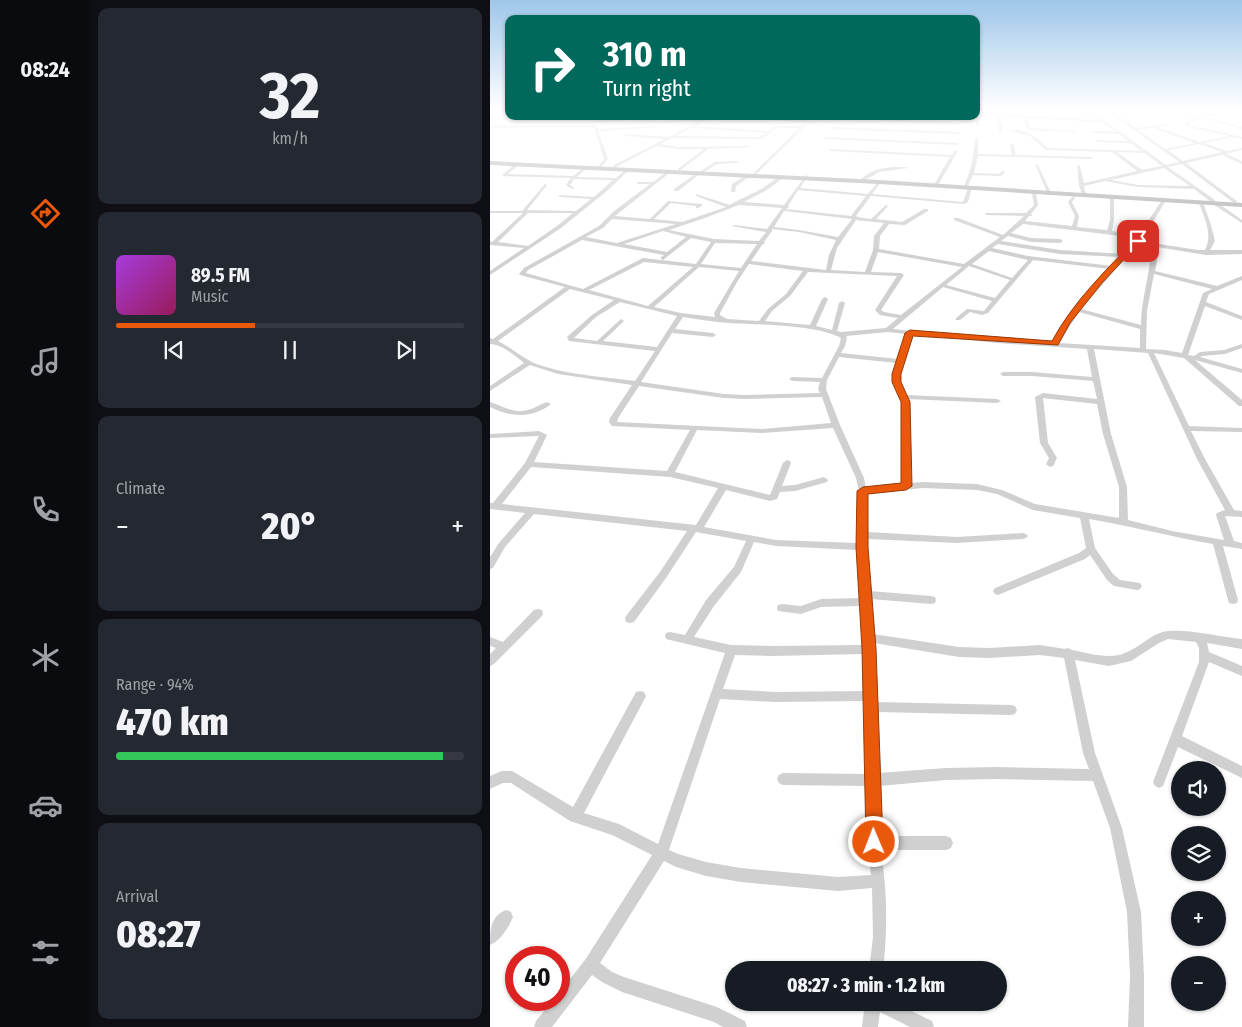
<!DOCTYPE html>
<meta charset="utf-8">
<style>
:root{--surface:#171b24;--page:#242831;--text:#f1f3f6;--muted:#9ea1a6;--line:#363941;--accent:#ea580c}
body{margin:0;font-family:"Fira Sans Condensed",sans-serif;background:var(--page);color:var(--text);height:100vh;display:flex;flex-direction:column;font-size:19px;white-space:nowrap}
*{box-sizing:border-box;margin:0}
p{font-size:16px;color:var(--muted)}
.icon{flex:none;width:28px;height:28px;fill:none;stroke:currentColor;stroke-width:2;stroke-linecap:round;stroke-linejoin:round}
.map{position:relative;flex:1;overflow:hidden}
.panel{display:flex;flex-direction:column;gap:8px;padding:8px;background:#0d0f14;width:400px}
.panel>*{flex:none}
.top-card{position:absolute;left:15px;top:15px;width:475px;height:105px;border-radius:10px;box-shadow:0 1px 4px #0004;background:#00695c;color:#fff;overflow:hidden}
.buttons{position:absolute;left:681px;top:761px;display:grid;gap:10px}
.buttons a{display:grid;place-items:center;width:55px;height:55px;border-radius:50%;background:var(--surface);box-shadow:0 1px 4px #0004;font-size:25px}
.speed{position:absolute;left:15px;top:946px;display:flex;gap:10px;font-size:25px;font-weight:700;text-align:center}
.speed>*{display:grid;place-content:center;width:65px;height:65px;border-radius:50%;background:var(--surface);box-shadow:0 1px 4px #0004;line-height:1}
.speed .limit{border:8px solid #d22;background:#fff;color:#111}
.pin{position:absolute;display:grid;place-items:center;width:42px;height:42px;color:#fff;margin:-21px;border-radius:10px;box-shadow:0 2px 8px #0006}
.me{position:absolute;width:55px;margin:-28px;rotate:359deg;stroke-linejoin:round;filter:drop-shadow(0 0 4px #0008)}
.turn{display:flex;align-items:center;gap:18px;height:105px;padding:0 15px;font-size:22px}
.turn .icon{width:65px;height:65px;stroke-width:2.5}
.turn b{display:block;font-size:35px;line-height:42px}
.big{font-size:38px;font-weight:800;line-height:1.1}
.panel .tile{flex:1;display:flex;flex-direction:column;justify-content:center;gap:8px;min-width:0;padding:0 18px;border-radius:10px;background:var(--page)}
.panel .dial{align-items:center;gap:0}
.dial b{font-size:65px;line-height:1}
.song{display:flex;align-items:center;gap:15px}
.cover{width:60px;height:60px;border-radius:8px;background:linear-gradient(135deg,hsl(280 70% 55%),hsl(330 70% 35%))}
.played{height:5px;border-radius:2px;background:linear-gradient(90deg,var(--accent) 40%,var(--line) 40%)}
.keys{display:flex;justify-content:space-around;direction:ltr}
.heat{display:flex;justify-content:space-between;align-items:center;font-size:28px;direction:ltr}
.charge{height:8px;border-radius:4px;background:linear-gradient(90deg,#34c759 94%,var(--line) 0)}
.trip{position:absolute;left:235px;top:961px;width:282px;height:50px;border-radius:25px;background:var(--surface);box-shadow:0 1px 4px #0004;font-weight:800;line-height:50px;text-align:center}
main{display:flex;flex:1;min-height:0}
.tabs{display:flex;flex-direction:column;width:90px;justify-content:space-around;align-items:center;background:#090b0e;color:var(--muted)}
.tabs .icon{width:35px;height:35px}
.tabs .current{color:var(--accent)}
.tabs b{font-size:22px;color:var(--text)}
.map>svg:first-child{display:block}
</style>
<main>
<nav class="tabs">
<b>08:24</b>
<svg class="icon current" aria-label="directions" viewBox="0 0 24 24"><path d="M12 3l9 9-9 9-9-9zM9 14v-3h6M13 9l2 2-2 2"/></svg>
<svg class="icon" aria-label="music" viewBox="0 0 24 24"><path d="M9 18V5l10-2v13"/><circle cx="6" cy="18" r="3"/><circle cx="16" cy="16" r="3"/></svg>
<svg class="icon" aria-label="phone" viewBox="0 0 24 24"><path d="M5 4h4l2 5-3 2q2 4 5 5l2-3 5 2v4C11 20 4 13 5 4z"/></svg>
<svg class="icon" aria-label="climate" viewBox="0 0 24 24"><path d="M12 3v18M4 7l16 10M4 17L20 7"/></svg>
<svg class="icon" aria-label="car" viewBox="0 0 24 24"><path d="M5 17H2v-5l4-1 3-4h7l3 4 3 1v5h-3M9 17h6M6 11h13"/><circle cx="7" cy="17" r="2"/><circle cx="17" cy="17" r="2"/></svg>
<svg class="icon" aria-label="filters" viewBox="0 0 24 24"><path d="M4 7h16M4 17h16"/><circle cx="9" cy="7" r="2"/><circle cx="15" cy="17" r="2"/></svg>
</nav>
<section class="panel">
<div class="tile dial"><b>32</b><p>km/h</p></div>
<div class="tile">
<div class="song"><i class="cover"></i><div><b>89.5 FM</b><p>Music</p></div></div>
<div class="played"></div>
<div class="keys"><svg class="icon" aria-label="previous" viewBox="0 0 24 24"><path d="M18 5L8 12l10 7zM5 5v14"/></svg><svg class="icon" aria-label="pause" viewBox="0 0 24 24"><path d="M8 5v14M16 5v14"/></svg><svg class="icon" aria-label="next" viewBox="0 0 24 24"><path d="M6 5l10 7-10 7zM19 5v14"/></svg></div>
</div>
<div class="tile"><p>Climate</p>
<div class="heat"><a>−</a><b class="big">20°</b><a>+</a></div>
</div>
<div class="tile"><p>Range · 94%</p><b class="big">470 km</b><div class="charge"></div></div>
<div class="tile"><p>Arrival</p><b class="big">08:27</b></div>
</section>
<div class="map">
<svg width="752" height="1027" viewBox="0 0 752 1027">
<rect width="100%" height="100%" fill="#fff"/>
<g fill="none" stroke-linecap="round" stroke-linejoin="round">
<!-- minor -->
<g fill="#d0d0d0" fill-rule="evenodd">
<path d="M3,110H19V112H2Z"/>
<path d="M547,110L590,113L588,114Z"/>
<path d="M596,110H600L676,165L689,162L616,110H620L646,128L676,124L677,126L667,127L710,142L739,136L694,126V124L706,116L668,110L697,112L711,116L741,110L714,117L752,127V129L709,117L698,125L752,137V139L742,137L714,143L737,151L752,148V150L736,154L752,161V164L732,155L696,163L748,202L744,203L692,164L678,167L725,200V202H721L704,189L648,187L615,181L594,186L596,194L592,195L589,185L587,165L590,166L594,183L647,171L622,152L556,150L540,136L518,131C534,127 547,137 557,148L651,151L641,143L606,142L607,140L638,141L629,134L601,133L602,131L626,132L612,122L537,118L540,128L587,131L585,132L539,130L537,129L533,118L510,116L513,131L511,132L509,131L506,116L490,115V126H486V113L609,120ZM662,128L705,143L675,149L648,130ZM709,144L732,152L693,161L678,150ZM627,152L655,153L672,166L652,170ZM674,168L700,186L648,185L621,180Z"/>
<path d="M749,110H752V111H750Z"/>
<path d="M34,116H61L0,120V118Z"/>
<path d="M163,116L212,120L219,116H224L205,126L278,131L285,126H311L314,124L316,125L265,175L263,174L309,128H286L274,138L268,139L182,138L170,144L188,147L259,146L261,147L218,149L189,171L188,169L214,149H188L166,146L126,167H124V165L175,139L135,136L134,134L179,137L208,122L167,118L104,122L102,121ZM203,127L204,128L276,133L268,137L186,136Z"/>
<path d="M229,116L324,121L330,116H335L325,123Z"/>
<path d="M383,116H388L393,119L470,123L468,124L392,121Z"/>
<path d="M105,125L108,129L169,126L171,127L108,131L118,159L110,168L108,167L114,159L104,127L0,128V126Z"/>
<path d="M343,127L468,132L470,133L468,134L342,129Z"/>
<path d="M335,137L467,143L469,144L467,145L334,139Z"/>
<path d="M485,138L488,139V154L522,155L520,145L522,144L524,145L526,155L601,157L603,158L601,159L488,156L484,173L510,174L512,171L515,172L511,176L483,175L478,186L476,187L474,186C482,168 483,157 485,138Z"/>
<path d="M340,149L462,155L465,150L468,151L448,185L446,186L444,185L460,157L339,151Z"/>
<path d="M248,161L247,163L227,164L214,172L211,171L225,162Z"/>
<path d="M28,162L31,163L18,174L83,176L96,166L97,168L87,177L126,178L137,168L140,169L117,191L71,228L0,275V271L34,248L0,245V241L2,242L33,213H0V211H32L55,184L57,185L37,210L86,211L101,199L70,197L68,195L104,197L123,180L84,179L80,185L84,188L82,189L76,185L81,178L13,176V174ZM38,213H83L67,226L38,246L8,242Z"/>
<path d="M545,164L548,165L561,193L557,192Z"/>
<path d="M404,167H416L418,168L389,172L375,180L371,179C380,170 392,168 404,167Z"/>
<path d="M179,170L182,171L125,216L160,219L178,201L212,204V206L208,208H206V206L181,203L164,219L192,222L236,207L206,196V194L240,205C245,201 263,194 271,189C278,185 284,179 291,176L293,178L277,190L254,202L294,205L316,175L318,176L310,188L378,194L389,181L391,182L382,194L473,202L478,188L482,187L478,202L474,204L381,196L366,216L368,217L381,219L396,205L398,206L386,219L412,222L434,209H438V211L415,225L399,224L390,236L389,249L474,264L510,237L464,220V218H468L513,235L534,216L497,215L495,214V213H536L544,205L542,193L544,192L546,193L548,205L541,214L542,216H539L535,221L582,226L585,216L578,202L584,195L586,196L582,202L589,216L587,227L617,230L620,220V198L622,197L624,198V220L622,231L649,235L672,200H676L663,222L650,241L708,250H715C723,234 715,220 709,203L713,202L721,225L725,241L720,250H752V254L716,255L667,247V261L665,271L727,286L752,276V280L719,294L716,302L752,316V320L715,306L698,355L704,356L710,352L734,350L752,344V348L735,354L712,356L710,357L752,369V373L705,360L752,400V406H749L694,358L664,353L699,426L752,428V432L701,431L715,459L744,510L752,511V517L735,516L744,541L752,543V549L733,546L748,600L747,603L743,604L739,603L738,600L723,544C682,537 641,526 599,519L605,548L623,574L630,580L650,583L652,586L650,589L647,590L624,586L617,580L600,555L595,559L508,595L505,594L503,591L505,588L589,553L596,548L590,518L543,510L507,494L487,490L432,488L377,494V532L467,537L533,533L536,534L538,536L536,538L533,539L467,543L377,539L380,591L441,596L445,597L446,600L445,603L441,604L381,599L383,634L469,647L499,648L550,645L575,649L578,648L582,650C598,653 619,660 635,653C651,647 662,632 679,631C699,629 732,637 752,639V649L717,643L719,652L752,666V676L719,662L692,736L752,766V778L688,747L673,786L669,788L665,786L663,782L709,662V648L706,642L678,639L669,643L641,661L619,666L585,660L605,753L632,828L651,912L654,976V1027H638L640,976L637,912L620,828L603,781L507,779L456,780L389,786L390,836H456L461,838L463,843L461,848L456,850H391C397,891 398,928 393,970H379L383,937L382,888L348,891L251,882L216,876L186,867L174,861L110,963L122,972L134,977L227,1007L255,1021L257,1027H233L224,1022L132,992L112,982L102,975L62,1027H44L46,1021L63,1000H69V993L95,960L162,855L122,835L80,821L21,783H13L0,789V776L12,771H22L83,807L146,692L150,691L154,692L156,696L154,700L94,813L129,824L168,844L235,653L180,640L176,639L175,636L176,633L180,632L195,635L216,600L244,567L256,541L206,532L176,578L144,622L140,623L136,622L135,619L136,616L170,572L197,531L44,514L15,547L3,568L0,569V557L9,543L35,513L0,509V503H3L35,463L49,436L0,438V434L49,431L57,435L44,462L177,471L200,430L122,426L119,422L120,418L142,385L68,374L40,365L0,391V386L34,363C25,356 12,344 0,344V338L3,339L75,287L30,275L29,274L34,268L109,226L123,212L160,184H148L146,182H163ZM308,190L376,196L361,216L296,209L299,207L298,206ZM249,205L292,208L277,229L244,225L242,226L276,232L269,241L224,239L179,230L215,218ZM294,211H295L362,219L348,237L309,230L284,227ZM122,219L186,224L127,243L96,237L113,228ZM366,220L394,223L384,236L383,250L375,272L341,270L347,248ZM533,224L647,238L633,254L570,250L511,241L518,236L541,242L570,243L573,241L570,239L541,238L521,233ZM282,229L309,232L346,240L339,255L336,270L261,261L272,245L275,243L274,242L282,231ZM173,231L196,237L177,252L134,244ZM201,238L221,242L206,264L153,258L93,289L36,273L38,270L92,240L174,255L170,258L173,260ZM225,243L267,244L251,268L211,264ZM508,244L570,254L630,257L622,266L538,256L502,248ZM648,244L661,246C661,273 651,298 651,325L591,309ZM499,251L538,260L522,278L482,264ZM388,252L472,267L411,315L394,312L391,310L414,275L411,273L381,272ZM543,260L619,269L586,307L584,308V310L563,343L507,339L403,329L453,287L502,301L494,311L477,309L466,318V320H470L480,312L492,315L498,313ZM154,262L203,267L158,306L99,290ZM259,264L313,271L296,294L278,309L269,321L237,319L230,315V313L247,282ZM479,266L520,280L505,298L456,285ZM209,267L249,271L224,313L225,317L191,313L164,307ZM318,272L407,276L385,310L390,315L408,318L396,328L351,332L347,331L355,303L352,301L349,303L342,330L326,326L338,299L335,297L332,299L320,325L275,321L282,311L300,296ZM664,274L722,289L713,293L692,353L675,350L656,349L657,311ZM80,289L124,300L102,315L78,336L77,337L79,341L165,351L145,381C115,377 68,374 42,362C30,356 20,347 8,341ZM130,302L187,316L167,347L113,341L133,322L134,321L131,319L107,341L84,338L106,317ZM589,312L650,329V348L569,343ZM193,317C208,319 224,322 239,323C269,325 325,324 351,338L349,346L332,378L302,377L299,379L302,381L330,382L328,389L330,393L255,395L234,394L151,382L182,333L223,337L226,335L223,333L185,329ZM398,332L416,334L408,359L351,353L355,346L357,337L356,336ZM422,334L507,343L597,349L602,377L542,372H513L510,374L513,376H542L603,381L607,399L553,393L545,397L550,443L559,458L556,464L560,467L563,466L567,458L558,443L553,398L607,404L613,434L629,487V518L545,504L512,490L487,484L432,482L420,483L418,399L507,403L511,401L507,399L416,395L410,382V374ZM604,349L658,353L707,459L735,510L727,513L726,515L734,540L682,531L638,520L637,487L621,434ZM349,357L407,363L404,374V382L411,402L412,484L376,488L374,478L350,425L336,389L337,380ZM149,386L234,398L255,399L332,397L341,423L271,429L127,422L128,418ZM343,428L366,478L369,491L367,543L286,540L214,527L236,490L280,501L287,499L290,492L305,491L337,482L338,480L334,477L305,485L292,486L301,463L300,461L297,460L293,463L280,495L185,472L207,430L271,433ZM41,467L180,477L228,488L206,525L12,504ZM264,542L286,546L368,550L371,598L331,599L311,606L292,604L288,605L287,608L288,611L311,614L331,607L371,606L373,645L283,646L241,645L204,637L224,606L251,572ZM384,643L469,657L499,658L550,655L574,658L593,753L599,769L507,767L456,768L388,773L386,712L521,715L525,714L527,710L525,706L521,705L386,702ZM374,654L375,691L285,692L233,689L245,655L283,656ZM230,699L285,702L375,701L376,774L293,773L289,775L287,779L289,783L293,785L376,786L377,843L381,875L348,877L251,868L216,862L188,854L179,850Z"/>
<path d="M208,172L211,173L188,191H184V189Z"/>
<path d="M259,174L262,175L246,186L245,192H241L242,184Z"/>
<path d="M724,203H728L752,220V223L724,205Z"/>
<path d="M0,402C13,406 24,414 38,410C45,408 51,404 57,402L61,404C42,419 20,417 0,407Z"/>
<path d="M48,609L52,610L53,613L52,616L4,664L0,666V654L6,648L0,646V637L13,642L44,610Z"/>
<path d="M16,910L21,912L23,917C19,927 10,941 0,945C0,931 0,916 16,910Z"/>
<path d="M375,1002H403L442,1021L444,1027H420L390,1012L388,1027H372Z"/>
</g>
<!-- major -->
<path fill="#ababab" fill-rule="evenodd" d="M0,161L389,180L752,203V207L389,184L0,165Z"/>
</g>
<!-- sky -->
<linearGradient id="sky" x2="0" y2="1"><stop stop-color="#9ec6ea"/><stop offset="0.43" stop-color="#fff"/><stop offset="1" stop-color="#fff" stop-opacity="0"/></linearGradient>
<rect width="752" height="254" fill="url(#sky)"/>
<!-- route -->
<path fill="#ea580c" stroke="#983908" d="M646,239L651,241L612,283L580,323L568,345L423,336L411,374V382L420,402L422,486L416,490L378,494V547L386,649L393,842L390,849L384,851L378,849L376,842L372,649L366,547L367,491L373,487L411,483V402L402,382V374L415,333L420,330L562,341C583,302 615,271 646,239Z"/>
</svg>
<div class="buttons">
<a><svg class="icon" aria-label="sound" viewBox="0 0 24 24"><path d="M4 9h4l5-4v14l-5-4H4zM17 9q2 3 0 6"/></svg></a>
<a><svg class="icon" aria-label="layers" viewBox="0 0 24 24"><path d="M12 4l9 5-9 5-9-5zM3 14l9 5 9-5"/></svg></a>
<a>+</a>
<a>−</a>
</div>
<div class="speed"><div class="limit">40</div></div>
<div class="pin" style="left:648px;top:241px;background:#d93025"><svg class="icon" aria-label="arrive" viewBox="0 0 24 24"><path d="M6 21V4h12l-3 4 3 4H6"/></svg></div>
<svg class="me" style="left:384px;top:842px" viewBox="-20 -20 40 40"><circle r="17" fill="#ea580c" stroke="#fff" stroke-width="3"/><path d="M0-11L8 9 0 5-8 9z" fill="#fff"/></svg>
<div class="trip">08:27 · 3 min · 1.2 km</div>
<div class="top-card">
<div class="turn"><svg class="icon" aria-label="right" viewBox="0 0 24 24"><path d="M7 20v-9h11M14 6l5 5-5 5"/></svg><div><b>310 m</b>Turn right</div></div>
</div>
</div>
</main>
